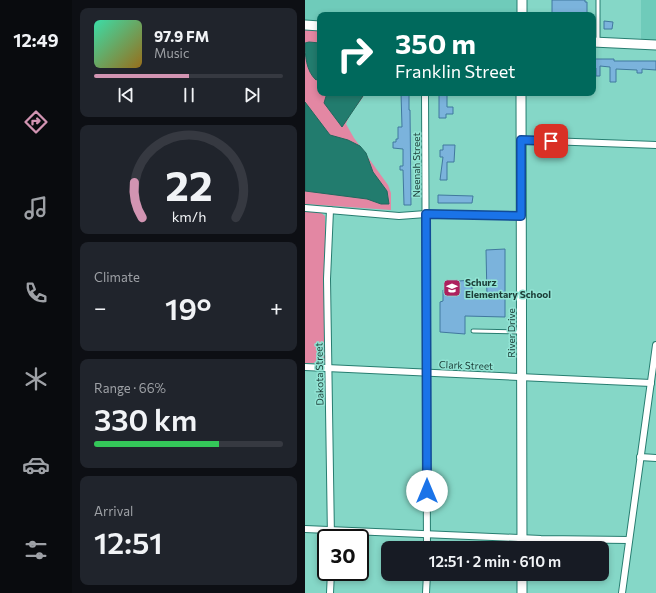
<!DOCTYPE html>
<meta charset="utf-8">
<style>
:root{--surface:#171b24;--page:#20242c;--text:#f1f3f6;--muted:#9ea1a6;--line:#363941;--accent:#d294b2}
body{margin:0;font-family:Commissioner,sans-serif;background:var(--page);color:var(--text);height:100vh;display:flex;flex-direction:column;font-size:15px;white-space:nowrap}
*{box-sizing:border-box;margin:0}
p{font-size:13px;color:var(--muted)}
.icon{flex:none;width:22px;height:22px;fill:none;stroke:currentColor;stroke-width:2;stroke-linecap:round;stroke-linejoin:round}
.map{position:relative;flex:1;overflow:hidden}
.sheet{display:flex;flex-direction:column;gap:8px;padding:8px;background:#0d0f14;width:233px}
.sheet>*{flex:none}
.hud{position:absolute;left:12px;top:12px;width:279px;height:84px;border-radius:8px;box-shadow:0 2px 6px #0003;background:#00695c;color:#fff;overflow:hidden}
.speed{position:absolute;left:12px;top:529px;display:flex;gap:8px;font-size:20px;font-weight:700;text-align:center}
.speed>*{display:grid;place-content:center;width:52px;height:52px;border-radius:50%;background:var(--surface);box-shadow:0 2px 6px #0003;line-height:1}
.speed .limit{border:2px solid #111;border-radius:6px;background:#fff;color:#111}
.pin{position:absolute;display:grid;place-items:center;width:34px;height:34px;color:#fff;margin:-17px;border-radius:8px;box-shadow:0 2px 6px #0006}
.me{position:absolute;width:44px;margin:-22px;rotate:0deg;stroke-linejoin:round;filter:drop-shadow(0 0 3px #0008)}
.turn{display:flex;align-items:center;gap:14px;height:84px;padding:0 12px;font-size:18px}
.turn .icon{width:52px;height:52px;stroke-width:2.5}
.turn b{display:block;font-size:28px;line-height:34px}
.big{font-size:30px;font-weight:600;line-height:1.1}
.sheet .widget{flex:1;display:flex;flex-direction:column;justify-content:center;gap:6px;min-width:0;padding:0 14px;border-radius:8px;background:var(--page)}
.sheet .dial{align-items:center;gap:0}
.dial svg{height:104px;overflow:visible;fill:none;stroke:var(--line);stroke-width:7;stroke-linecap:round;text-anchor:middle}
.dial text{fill:var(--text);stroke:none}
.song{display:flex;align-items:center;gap:12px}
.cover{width:48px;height:48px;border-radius:6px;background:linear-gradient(135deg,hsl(160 70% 55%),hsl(40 70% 35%))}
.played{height:4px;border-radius:2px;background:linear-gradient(90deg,var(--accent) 50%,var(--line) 50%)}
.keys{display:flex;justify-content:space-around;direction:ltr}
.heat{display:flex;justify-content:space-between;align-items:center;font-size:22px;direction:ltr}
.charge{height:6px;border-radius:3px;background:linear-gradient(90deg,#34c759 66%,var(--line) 0)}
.trip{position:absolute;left:76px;top:541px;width:228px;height:40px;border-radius:8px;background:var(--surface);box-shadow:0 2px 6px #0003;font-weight:600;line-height:40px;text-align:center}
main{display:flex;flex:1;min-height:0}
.dock{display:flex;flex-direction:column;width:72px;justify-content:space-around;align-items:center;background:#090b0e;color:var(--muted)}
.dock .icon{width:28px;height:28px}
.dock .on{color:var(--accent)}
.dock b{font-size:18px;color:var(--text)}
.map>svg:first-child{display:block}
</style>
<main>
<nav class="dock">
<b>12:49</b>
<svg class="icon on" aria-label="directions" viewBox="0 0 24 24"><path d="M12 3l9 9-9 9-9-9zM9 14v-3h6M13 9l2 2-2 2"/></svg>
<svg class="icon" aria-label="music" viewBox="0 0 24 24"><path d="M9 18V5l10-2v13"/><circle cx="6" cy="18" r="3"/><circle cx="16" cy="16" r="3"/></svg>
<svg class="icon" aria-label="phone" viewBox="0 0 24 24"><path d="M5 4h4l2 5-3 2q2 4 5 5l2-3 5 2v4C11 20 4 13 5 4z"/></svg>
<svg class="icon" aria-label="climate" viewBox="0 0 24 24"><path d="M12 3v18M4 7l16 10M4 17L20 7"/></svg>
<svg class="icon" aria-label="car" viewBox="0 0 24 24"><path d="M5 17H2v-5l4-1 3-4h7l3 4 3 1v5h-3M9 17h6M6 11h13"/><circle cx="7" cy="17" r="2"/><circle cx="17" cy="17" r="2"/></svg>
<svg class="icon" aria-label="filters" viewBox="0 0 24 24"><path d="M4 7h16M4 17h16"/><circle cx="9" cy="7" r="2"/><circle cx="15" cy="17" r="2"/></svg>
</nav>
<section class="sheet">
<div class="widget">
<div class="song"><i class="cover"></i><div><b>97.9 FM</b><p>Music</p></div></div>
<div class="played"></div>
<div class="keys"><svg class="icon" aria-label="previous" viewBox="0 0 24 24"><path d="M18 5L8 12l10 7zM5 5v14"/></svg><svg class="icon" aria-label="pause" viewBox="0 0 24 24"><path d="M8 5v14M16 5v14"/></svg><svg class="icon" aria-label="next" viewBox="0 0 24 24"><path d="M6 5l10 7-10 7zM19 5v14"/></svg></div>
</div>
<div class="widget dial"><svg viewBox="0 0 100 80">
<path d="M14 69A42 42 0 1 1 86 69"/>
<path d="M14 69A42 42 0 0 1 8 42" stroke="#d294b2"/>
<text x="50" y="56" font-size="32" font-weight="700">22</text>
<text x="50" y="72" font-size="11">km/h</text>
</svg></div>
<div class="widget"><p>Climate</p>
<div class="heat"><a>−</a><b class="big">19°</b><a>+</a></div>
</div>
<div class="widget"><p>Range · 66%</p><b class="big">330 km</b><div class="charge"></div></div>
<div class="widget"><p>Arrival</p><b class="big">12:51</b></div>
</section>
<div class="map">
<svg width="351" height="593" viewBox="0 0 351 593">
<rect width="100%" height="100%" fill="#85d7c7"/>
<!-- built -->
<g fill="#6fcbba">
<path d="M0,0H213V15H15V22L0,21Z"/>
<path d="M336,0H351V41L336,40Z"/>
</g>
<!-- green -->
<g fill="#e387a3">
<path d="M0,28L15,29V93H60C55,104 45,111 41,124L49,138L83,185L86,193V210L0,204Z"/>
<path d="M0,211L15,212L20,216L21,363H0Z"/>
</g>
<!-- water -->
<g fill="#227c6e" stroke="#20695e">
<path d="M4,42L15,43V78L11,80C1,71 0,55 0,43Z"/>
<path d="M22,93H60L37,127L19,103Z"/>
<path d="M0,102L25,135L43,140L55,146L61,153L68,172L82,191L84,204H76L62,199L0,191Z"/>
</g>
<!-- building -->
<g fill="#7bb3dc" stroke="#41789e">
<path d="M247,0H280V2H282V13L280,15H247Z"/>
<path d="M299,21L308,22L307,29H299Z"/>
<path d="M288,59H309V61H351V70L337,69V73H332V70L311,69V82H305V67L295,66V76H291V68H288Z"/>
<path d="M96,93H104V110H105L106,205H99L98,170H95V166H98V149L88,148V142H91V139H93V127H97Z"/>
<path d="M134,93H142V107H148V114H141V118H134Z"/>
<path d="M138,145H150L149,162H142V180H135L138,157H135V150H138Z"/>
<path d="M133,195L168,196L167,203H133Z"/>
<path d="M200,249V317L160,316V334L135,332V302L138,301V290H155L154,281L167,280V297H182L181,250Z"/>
</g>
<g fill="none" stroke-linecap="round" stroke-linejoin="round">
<defs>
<g id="lane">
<path d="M293,0V41"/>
<path d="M168,331L215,332"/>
</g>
<g id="street">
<path d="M120,93L122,548"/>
<path d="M216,140L351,145"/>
<path d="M0,208L94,216L121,214L216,216"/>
<path d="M25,210L22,279L26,538"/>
<path d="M0,367L346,383"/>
<path d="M335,457L351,458"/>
<path d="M0,529L236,539L324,540"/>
<path d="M25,593L26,572"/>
<path d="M121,593L122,574"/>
<path d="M317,593L351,345"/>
</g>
<g id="secondary">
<path d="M217,15V0"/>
<path d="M0,25L15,26"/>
<path d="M288,42L351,45"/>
<path d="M216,93L217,548"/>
<path d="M217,574V593"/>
</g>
</defs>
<!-- lane casing -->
<use href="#lane" stroke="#277d70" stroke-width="5"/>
<!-- street casing -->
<use href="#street" stroke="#277d70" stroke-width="8"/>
<!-- secondary casing -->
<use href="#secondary" stroke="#277d70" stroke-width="11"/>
<!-- lane -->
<use href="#lane" stroke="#fff" stroke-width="3"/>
<!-- street -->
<use href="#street" stroke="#fff" stroke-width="6"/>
<!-- secondary -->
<use href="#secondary" stroke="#fff" stroke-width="9"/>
</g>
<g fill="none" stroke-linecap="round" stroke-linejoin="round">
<defs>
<path id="route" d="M122,491L121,214L216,216V140L246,141"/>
</defs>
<!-- route casing -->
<use href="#route" stroke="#114b97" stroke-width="10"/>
<!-- route -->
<use href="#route" stroke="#1a73e8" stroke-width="7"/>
</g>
<!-- icons -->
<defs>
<symbol id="school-square" viewBox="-11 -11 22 22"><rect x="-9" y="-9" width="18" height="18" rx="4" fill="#ad215e" stroke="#92e4d4"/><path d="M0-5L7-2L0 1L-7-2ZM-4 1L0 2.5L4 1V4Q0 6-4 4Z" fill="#fff"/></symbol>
</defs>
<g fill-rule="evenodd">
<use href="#school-square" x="137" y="278" width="20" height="20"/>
</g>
<g text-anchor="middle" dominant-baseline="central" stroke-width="3" stroke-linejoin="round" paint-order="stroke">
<!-- street labels -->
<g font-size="10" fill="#1b3d37" stroke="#92e4d4">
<text transform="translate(111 165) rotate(-90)">Neenah Street</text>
<text transform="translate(206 333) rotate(-90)">River Drive</text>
<text transform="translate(161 365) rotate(2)">Clark Street</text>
<text transform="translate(14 374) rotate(-91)">Dakota Street</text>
</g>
<!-- poi labels -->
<g font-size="10" font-weight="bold" fill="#1b3d37" stroke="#92e4d4" text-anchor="start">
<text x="160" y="282">Schurz<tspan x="160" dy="12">Elementary School</tspan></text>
</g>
</g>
</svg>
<div class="speed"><div class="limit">30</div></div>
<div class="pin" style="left:246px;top:141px;background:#d93025"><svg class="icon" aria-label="arrive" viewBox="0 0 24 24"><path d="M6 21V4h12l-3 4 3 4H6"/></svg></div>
<svg class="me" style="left:122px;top:491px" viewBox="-20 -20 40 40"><circle r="19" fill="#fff"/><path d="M0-13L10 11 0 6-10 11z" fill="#1a73e8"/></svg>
<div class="trip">12:51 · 2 min · 610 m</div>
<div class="hud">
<div class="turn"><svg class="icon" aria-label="right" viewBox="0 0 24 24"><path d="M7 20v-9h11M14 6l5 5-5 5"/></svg><div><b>350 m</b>Franklin Street</div></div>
</div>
</div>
</main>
